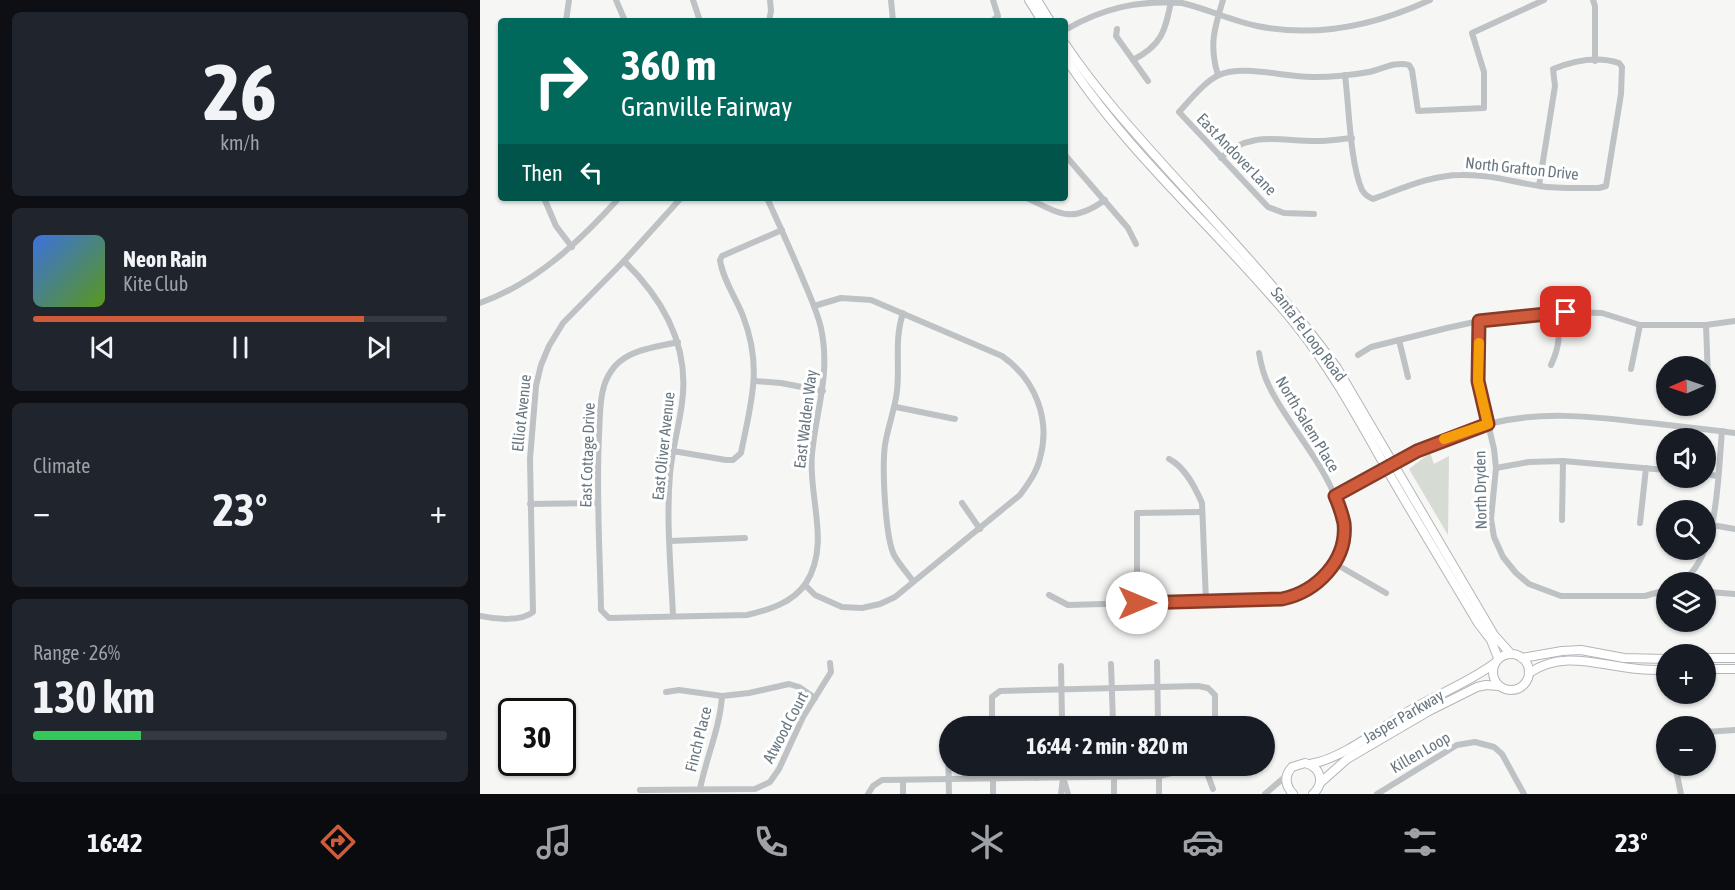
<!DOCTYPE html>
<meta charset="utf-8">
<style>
:root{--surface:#171b24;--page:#20242c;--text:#f1f3f6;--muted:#9ea1a6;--line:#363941;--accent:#d05b3a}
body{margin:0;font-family:"Asap Condensed",sans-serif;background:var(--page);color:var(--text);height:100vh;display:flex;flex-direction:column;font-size:22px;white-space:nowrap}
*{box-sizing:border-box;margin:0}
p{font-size:20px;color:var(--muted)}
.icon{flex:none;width:33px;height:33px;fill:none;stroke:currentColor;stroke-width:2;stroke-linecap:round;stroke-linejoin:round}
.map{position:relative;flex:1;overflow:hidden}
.sheet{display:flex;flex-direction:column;gap:12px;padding:12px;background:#0d0f14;width:480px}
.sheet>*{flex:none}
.guide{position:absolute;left:18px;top:18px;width:570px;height:183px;border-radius:6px;box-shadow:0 2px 4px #0004;background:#00695c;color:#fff;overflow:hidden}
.needle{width:39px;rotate:268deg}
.fabs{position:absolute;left:1176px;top:356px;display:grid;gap:12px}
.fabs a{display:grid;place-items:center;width:60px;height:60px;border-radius:50%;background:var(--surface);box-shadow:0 2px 4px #0004;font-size:30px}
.speed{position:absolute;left:18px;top:698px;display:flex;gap:12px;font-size:30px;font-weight:700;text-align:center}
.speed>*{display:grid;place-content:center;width:78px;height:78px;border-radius:50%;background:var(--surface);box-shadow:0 2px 4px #0004;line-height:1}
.speed .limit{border:3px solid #111;border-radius:9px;background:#fff;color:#111}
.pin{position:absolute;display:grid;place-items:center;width:51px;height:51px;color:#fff;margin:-26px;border-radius:12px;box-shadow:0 3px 9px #0006}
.me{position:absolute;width:66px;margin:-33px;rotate:90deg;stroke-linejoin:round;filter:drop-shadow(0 0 4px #0008)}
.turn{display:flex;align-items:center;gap:21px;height:126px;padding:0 24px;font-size:27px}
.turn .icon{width:78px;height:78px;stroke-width:2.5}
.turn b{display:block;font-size:42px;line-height:51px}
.then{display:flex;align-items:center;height:57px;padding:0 24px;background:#0003;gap:12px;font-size:22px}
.big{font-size:45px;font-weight:700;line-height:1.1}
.sheet .card{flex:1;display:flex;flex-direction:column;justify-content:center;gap:9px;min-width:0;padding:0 21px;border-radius:9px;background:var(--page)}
.sheet .dial{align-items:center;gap:0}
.dial b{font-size:78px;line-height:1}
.song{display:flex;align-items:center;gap:18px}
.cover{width:72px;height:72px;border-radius:9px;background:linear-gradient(135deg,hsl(220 70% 55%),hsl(90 70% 35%))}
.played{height:6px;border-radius:3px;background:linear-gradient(90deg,var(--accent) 80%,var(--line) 80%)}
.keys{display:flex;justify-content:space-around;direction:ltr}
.heat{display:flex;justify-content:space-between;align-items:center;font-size:33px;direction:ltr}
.charge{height:9px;border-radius:4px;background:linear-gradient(90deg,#34c759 26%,var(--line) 0)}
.trip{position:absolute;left:459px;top:716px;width:336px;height:60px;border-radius:30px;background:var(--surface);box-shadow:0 2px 4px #0004;font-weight:700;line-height:60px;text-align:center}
.dock{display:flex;height:96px;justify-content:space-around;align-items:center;background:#090b0e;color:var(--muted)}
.dock .icon{width:42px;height:42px}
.dock .active{color:var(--accent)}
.dock b{font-size:27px;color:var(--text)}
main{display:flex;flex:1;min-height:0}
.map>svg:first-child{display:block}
</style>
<main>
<section class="sheet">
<div class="card dial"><b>26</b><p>km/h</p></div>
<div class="card">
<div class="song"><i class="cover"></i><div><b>Neon Rain</b><p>Kite Club</p></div></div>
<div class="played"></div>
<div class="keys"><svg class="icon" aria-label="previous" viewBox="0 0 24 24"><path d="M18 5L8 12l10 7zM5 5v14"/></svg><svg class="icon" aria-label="pause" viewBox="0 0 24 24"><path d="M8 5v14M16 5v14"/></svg><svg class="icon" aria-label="next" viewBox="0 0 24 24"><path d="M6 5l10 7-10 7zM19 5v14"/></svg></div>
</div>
<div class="card"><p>Climate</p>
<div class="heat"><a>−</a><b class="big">23°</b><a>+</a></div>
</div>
<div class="card"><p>Range · 26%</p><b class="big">130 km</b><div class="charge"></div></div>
</section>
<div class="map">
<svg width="1255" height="794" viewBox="0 0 1255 794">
<rect width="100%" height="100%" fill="#f6f6f4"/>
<!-- green -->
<path fill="#d6dbd3" d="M950,453L954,464L969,456L968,535L929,469Z"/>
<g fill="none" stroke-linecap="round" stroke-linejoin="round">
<defs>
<g id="major">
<path d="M549,0L562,21"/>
<path d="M557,0L570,21"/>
<path d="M585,44C616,90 652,130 689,171C747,235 807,298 857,368L1014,635L1031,654"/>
<path d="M585,57C649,156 742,234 816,325C853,371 881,424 910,475C939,525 969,574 998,623L1011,640L1018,658"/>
<circle cx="1031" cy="672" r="18"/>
<path d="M1042,658L1082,651L1101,650L1144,658L1186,659"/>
<path d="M1226,658H1255"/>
<path d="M1226,669H1255"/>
<path d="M1049,673C1084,649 1120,666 1158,669C1168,670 1177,670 1186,670"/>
<path d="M830,764C863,759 904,725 934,708C961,693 991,681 1015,663"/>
<path d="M840,783L867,759L949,711L997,687L1006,685L1018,686"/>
<path d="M813,794C805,785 804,776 812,767L825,763C841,767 845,783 833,794"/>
</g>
</defs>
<!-- major casing -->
<use href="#major" stroke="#b2b6b9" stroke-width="10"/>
<!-- minor -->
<g stroke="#bec2c5" stroke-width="6">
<path d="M136,0L145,21"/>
<path d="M213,0L220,21"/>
<path d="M411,0L413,21"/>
<path d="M1113,0L1115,6V61"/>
<path d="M86,21L89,0"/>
<path d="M289,21L291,11L290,0"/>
<path d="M512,21L518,16L513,0"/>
<path d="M637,29L636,36L668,81"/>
<path d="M585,30C623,8 658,0 702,3C728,9 752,21 777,26C836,38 896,25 950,0"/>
<path d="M653,60C682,45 685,31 691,2"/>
<path d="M738,75C729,46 734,29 743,0"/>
<path d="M865,75C869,106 870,163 882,190C885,195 888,197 893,199C921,189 951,175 981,175C1008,174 1033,182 1059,186C1079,189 1099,188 1119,188L1126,186L1141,94L1142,67L1139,63C1118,56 1093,61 1073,69L1075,86L1059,186"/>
<path d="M585,155L648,228L656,244"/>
<path d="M741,158C770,129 803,142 839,141C850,141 861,139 872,138"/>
<path d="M64,198L76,226L92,247"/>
<path d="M547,198C581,214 591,224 625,200"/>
<path d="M834,214L804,213L788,207L699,112C710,100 724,82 739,75C764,64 806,78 835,77C853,77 872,75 889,72C902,69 916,61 929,65L932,70L938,111L1004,108V72L992,33L1064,0"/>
<path d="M144,261C183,299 210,346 202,403C199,427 192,450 190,474C186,521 191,569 193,616"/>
<path d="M0,303C56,283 99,242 139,198"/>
<path d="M423,313C414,340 420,363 417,391C415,409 408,426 405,445C402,467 405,536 414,555C419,564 427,573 433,581"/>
<path d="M999,321L998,381L1014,449L1016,468L1011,519L1014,537L1023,557L1036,573L1049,584L1081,596H1165L1186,590"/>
<path d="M1226,325L1228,378"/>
<path d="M919,340L928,377"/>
<path d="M198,342C177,347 150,349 135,366C130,372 126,379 124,386C119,402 120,420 119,436C116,494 120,552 121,610L129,618L267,615C288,610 313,603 326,583C351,544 328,497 332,454C336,409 351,375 341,328C337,311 329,294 322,277C311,251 299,224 287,198"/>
<path d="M878,355L891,347L967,328L999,321L1086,312L1122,313L1160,325H1226L1255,321"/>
<path d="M1071,365C1080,346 1080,333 1077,313"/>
<path d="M1151,369L1160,325"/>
<path d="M275,381L301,383L343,391"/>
<path d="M416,407L475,419"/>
<path d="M193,451L246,460H253L261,453C271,402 283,368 263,316C256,298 243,280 240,260L242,256L302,230"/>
<path d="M689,459C705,467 715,487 722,503L726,601"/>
<path d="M1016,468L1049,462L1083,461L1186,470"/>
<path d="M1226,474L1237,476"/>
<path d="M855,497C904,469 953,437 1008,424C1059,411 1108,416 1159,422C1191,425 1223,429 1255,433"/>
<path d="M482,503L500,529"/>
<path d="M50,504L118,503"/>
<path d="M1082,520L1083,461"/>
<path d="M1160,523L1166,468"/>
<path d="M1232,525L1255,529"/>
<path d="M190,541L265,538"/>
<path d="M854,563L906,593"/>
<path d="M1201,582C1239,558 1238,473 1242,431"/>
<path d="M325,585L335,595L362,607L382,608L400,604L415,597L540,495C548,484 557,472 560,458C571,419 555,379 522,356L391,300L361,298L334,306"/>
<path d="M1226,590L1229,592L1255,594"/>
<path d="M569,595L588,605L802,599C822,595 839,585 851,568C892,510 814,439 790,388C784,377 781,365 779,353"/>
<path d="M657,603V513L722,512"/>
<path d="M0,616C14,619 41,622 53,612L50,459L56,386L61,365L69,346L83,323L144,261L201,198"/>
<path d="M677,662L678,721"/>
<path d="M631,664L633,722"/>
<path d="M581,666L582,719"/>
<path d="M186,692L199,690L242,696L269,693L309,684L319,687L335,698"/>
<path d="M512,726V697L520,691L718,686L728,688L735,695V726"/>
<path d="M1226,732L1255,730"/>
<path d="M468,747L469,794"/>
<path d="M513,765V794"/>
<path d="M634,765V794"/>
<path d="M679,765V794"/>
<path d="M724,765L733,789"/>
<path d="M1195,765L1201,794"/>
<path d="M583,777L588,794"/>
<path d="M557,778V765"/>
<path d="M423,780V794"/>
<path d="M220,789C226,758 240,728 242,696"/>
<path d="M160,790L275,789L290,782L299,769L323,717L351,672L350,663"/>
<path d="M388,794L393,786L402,780L679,776L724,765"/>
<path d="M581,794L583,778"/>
<path d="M785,794L807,775"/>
<path d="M897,794L977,745L995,742L1014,747L1022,754L1044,794"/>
</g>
<!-- major -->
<use href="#major" stroke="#fff" stroke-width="8"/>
</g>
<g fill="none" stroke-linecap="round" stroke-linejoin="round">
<defs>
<path id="route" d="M657,603L802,599C836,592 868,561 864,523C862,514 859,505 855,496L937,451L1008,424L998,381L999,321L1086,312"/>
</defs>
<!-- route casing -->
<use href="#route" stroke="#873b26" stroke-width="15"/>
<!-- route -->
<use href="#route" stroke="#d05b3a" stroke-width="10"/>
<!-- slow -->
<path stroke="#f59e0b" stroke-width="10" d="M964,439L1008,424L998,381L999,343"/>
</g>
<g text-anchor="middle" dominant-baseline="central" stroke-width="6" stroke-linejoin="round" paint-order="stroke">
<!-- street labels -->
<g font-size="16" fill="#697781" stroke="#fff">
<text transform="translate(757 154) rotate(46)">East Andover Lane</text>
<text transform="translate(1042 168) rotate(6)">North Grafton Drive</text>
<text transform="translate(829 334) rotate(53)">Santa Fe Loop Road</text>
<text transform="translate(41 413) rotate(-84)">Elliot Avenue</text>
<text transform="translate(325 419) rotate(-83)">East Walden Way</text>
<text transform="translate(828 424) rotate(59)">North Salem Place</text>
<text transform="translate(183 446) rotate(-84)">East Oliver Avenue</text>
<text transform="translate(107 455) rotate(-88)">East Cottage Drive</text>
<text transform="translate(1000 490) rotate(-91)">North Dryden</text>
<text transform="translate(923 716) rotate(-30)">Jasper Parkway</text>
<text transform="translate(305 727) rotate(-62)">Atwood Court</text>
<text transform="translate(218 739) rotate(-76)">Finch Place</text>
<text transform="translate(940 752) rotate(-30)">Killen Loop</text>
</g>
</g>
</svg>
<div class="fabs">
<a><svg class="needle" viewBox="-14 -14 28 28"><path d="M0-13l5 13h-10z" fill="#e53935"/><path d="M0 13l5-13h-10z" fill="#9ea1a6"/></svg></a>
<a><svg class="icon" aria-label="sound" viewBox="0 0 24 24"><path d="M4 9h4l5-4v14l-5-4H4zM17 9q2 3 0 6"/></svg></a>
<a><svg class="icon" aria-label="search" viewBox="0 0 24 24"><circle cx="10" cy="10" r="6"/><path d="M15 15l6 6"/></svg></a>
<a><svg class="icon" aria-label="layers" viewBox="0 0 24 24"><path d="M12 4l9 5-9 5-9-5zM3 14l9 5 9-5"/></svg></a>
<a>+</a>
<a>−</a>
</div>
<div class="speed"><div class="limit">30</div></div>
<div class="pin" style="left:1086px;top:312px;background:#d93025"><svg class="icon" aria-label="arrive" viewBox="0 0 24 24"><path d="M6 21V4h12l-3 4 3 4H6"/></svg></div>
<svg class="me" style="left:657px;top:603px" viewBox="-20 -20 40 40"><circle r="19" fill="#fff"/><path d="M0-13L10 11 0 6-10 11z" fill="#d05b3a"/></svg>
<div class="trip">16:44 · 2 min · 820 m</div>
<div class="guide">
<div class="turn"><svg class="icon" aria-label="right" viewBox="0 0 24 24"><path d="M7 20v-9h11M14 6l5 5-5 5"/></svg><div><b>360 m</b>Granville Fairway</div></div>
<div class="then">Then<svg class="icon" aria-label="left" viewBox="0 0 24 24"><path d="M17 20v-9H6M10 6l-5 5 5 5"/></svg></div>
</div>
</div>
</main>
<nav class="dock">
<b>16:42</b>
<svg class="icon active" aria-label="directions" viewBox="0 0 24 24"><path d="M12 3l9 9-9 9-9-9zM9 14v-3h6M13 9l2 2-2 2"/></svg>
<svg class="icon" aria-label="music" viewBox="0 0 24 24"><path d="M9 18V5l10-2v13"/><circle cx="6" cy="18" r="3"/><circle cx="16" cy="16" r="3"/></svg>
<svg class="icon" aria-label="phone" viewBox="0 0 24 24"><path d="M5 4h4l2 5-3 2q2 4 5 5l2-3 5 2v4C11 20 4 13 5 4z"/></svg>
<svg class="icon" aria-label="climate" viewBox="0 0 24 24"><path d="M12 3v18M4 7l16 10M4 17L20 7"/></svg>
<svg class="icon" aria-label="car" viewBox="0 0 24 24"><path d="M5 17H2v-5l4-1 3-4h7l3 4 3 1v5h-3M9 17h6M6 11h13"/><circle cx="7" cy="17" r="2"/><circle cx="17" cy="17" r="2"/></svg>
<svg class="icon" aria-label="filters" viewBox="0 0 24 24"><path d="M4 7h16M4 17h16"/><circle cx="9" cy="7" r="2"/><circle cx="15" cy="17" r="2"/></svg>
<b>23°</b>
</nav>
